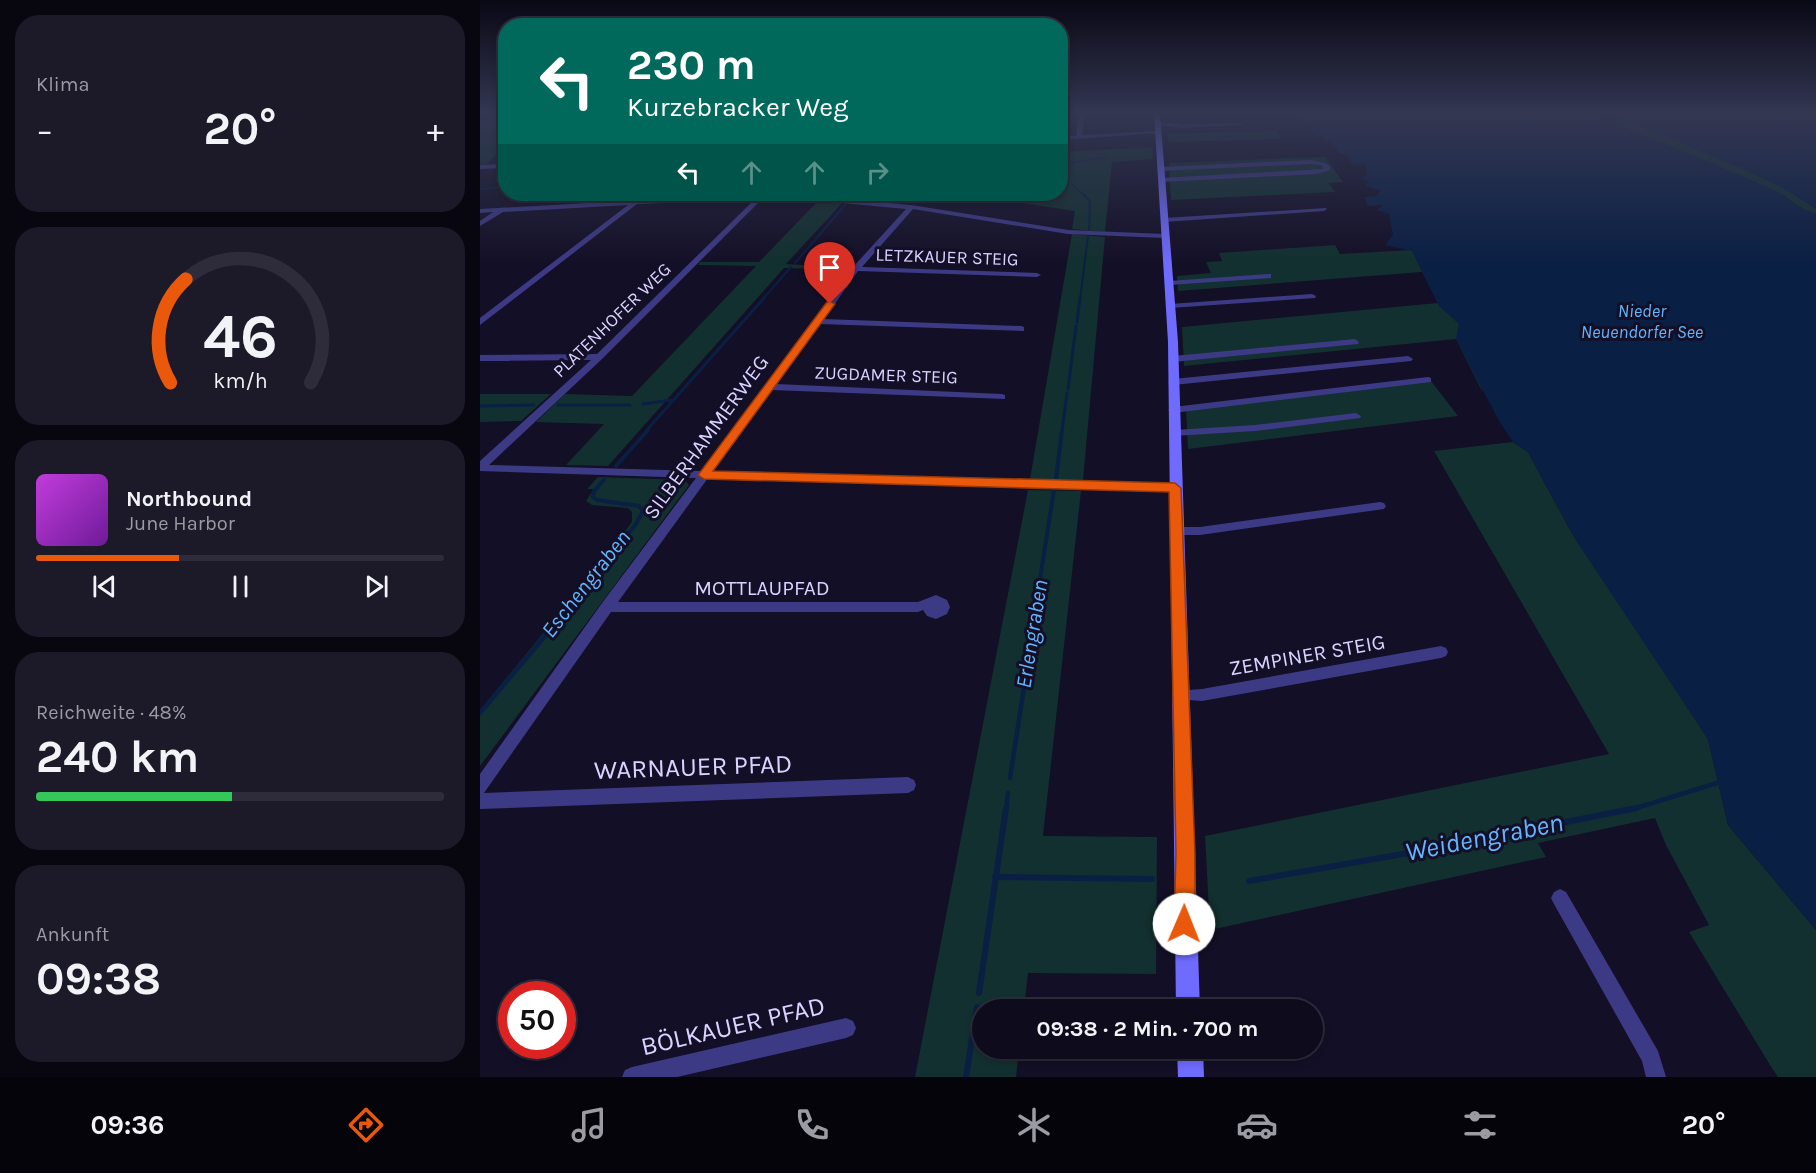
<!DOCTYPE html>
<html lang="de">
<meta charset="utf-8">
<style>
:root{--surface:#0e0b1c;--page:#1c1929;--text:#f1f3f6;--muted:#9b9ba3;--line:#2e2b3b;--accent:#ea580c}
body{margin:0;font-family:Karla,sans-serif;background:var(--page);color:var(--text);height:100vh;display:flex;flex-direction:column;font-size:22px;white-space:nowrap}
*{box-sizing:border-box;margin:0}
p{font-size:20px;color:var(--muted)}
.icon{flex:none;width:33px;height:33px;fill:none;stroke:currentColor;stroke-width:2;stroke-linecap:round;stroke-linejoin:round}
.map{position:relative;flex:1;overflow:hidden}
.details{display:flex;flex-direction:column;gap:15px;padding:15px;background:#08060f;width:480px}
.details>*{flex:none}
.top-card{position:absolute;left:18px;top:18px;width:570px;height:183px;border-radius:24px;box-shadow:0 3px 9px #0003,0 0 0 2px var(--line);background:#00695c;color:#fff;overflow:hidden}
.speed{position:absolute;left:18px;top:981px;display:flex;gap:12px;font-size:30px;font-weight:700;text-align:center}
.speed>*{display:grid;place-content:center;width:78px;height:78px;border-radius:50%;background:var(--surface);box-shadow:0 3px 9px #0003,0 0 0 2px var(--line);line-height:1}
.speed .limit{border:9px solid #d22;background:#fff;color:#111}
.pin{position:absolute;display:grid;place-items:center;width:51px;height:51px;color:#fff;margin:-62px -26px;border-radius:50% 50% 50% 0;rotate:-45deg;box-shadow:0 0 6px #0007}
.pin .icon{rotate:45deg}
.me{position:absolute;width:66px;margin:-33px;rotate:1deg;stroke-linejoin:round;filter:drop-shadow(0 0 4px #0008)}
.turn{display:flex;align-items:center;gap:21px;height:126px;padding:0 30px;font-size:27px}
.turn .icon{width:78px;height:78px;stroke-width:2.5}
.turn b{display:block;font-size:42px;line-height:51px}
.lanes{display:flex;align-items:center;height:57px;padding:0 30px;background:#0003;justify-content:center;gap:30px;direction:ltr}
.lanes .off{opacity:.35}
.big{font-size:45px;font-weight:700;line-height:1.1}
.details .tile{flex:1;display:flex;flex-direction:column;justify-content:center;gap:9px;min-width:0;padding:0 21px;border-radius:24px;background:var(--page)}
.details .dial{align-items:center;gap:0}
.dial svg{height:156px;overflow:visible;fill:none;stroke:var(--line);stroke-width:7;stroke-linecap:round;text-anchor:middle}
.dial text{fill:var(--text);stroke:none}
.song{display:flex;align-items:center;gap:18px}
.cover{width:72px;height:72px;border-radius:9px;background:linear-gradient(135deg,hsl(290 70% 55%),hsl(280 70% 35%))}
.played{height:6px;border-radius:3px;background:linear-gradient(90deg,var(--accent) 35%,var(--line) 35%)}
.keys{display:flex;justify-content:space-around;direction:ltr}
.heat{display:flex;justify-content:space-between;align-items:center;font-size:33px;direction:ltr}
.charge{height:9px;border-radius:4px;background:linear-gradient(90deg,#34c759 48%,var(--line) 0)}
.trip{position:absolute;left:492px;top:999px;width:351px;height:60px;border-radius:30px;background:var(--surface);box-shadow:0 3px 9px #0003,0 0 0 2px var(--line);font-weight:700;line-height:60px;text-align:center}
.dock{display:flex;height:96px;justify-content:space-around;align-items:center;background:#06040b;color:var(--muted)}
.dock .icon{width:42px;height:42px}
.dock .on{color:var(--accent)}
.dock b{font-size:27px;color:var(--text)}
main{display:flex;flex:1;min-height:0}
.map>svg:first-child{display:block}
</style>
<main>
<section class="details">
<div class="tile"><p>Klima</p>
<div class="heat"><a>−</a><b class="big">20°</b><a>+</a></div>
</div>
<div class="tile dial"><svg viewBox="0 0 100 80">
<path d="M14 69A42 42 0 1 1 86 69"/>
<path d="M14 69A42 42 0 0 1 22 16" stroke="#ea580c"/>
<text x="50" y="56" font-size="32" font-weight="700">46</text>
<text x="50" y="72" font-size="11">km/h</text>
</svg></div>
<div class="tile">
<div class="song"><i class="cover"></i><div><b>Northbound</b><p>June Harbor</p></div></div>
<div class="played"></div>
<div class="keys"><svg class="icon" aria-label="previous" viewBox="0 0 24 24"><path d="M18 5L8 12l10 7zM5 5v14"/></svg><svg class="icon" aria-label="pause" viewBox="0 0 24 24"><path d="M8 5v14M16 5v14"/></svg><svg class="icon" aria-label="next" viewBox="0 0 24 24"><path d="M6 5l10 7-10 7zM19 5v14"/></svg></div>
</div>
<div class="tile"><p>Reichweite · 48%</p><b class="big">240 km</b><div class="charge"></div></div>
<div class="tile"><p>Ankunft</p><b class="big">09:38</b></div>
</section>
<div class="map">
<svg width="1336" height="1077" viewBox="0 0 1336 1077">
<rect width="100%" height="100%" fill="#130f26"/>
<!-- green -->
<g fill="#12302f">
<path d="M0,113H25V147L6,164H0Z"/>
<path d="M1101,113H1131L1269,170L1336,205V227Z"/>
<path d="M796,131L801,139L689,142L687,134Z"/>
<path d="M672,147L673,159L632,162L625,232L592,229L595,211L481,194H580L581,186L588,183L586,166L581,167V152Z"/>
<path d="M845,157L863,182L848,183L855,192L691,200L689,163Z"/>
<path d="M338,201L363,202L306,264L370,268L368,270L304,268L128,466L86,465L124,424L56,422L85,394L152,396L276,266L218,265L220,262H279Z"/>
<path d="M592,234L625,237L603,480L550,479Z"/>
<path d="M855,245L860,254L932,250L957,301L942,272L698,291L697,276L731,273L726,262L742,261L739,253Z"/>
<path d="M958,303L960,306L976,307L1003,393L976,339L704,366L702,327Z"/>
<path d="M951,381L978,416L708,449L706,408Z"/>
<path d="M0,394H71L41,421L0,422Z"/>
<path d="M1033,442L1048,452L1089,528L1228,739L1248,825L1336,930V1077H1298L1290,1065L1209,932L1229,925L1186,845L1175,818L1058,843L1066,857L730,930L725,836L1129,754L954,451Z"/>
<path d="M118,477L205,480L209,485L0,766V710L117,568L152,522V512L148,508L112,505L106,501L114,489H107Z"/>
<path d="M548,490L601,491L563,836L677,837L676,974L548,973L544,1009L502,1010V1048L539,1049L536,1077H435Z"/>
</g>
<!-- water -->
<g fill="#0a1f44">
<path d="M808,113H1111L1129,122C1187,144 1244,167 1300,193C1312,199 1323,212 1336,213V930L1248,825L1228,739L1095,539L1048,452L1033,442L1019,421L976,339L979,324L959,306L932,251L905,245L913,235L909,214L897,210L903,205L888,206L884,197L896,196L901,190L885,186L889,182L880,178L887,175L886,165L872,164L867,156L857,152L859,150L843,136H836L830,130L833,126Z"/>
<path d="M1123,113H1336V209L1301,187L1262,169L1137,116Z"/>
</g>
<g fill="none" stroke-linecap="round" stroke-linejoin="round">
<!-- stream-far5 -->
<g stroke="#0a1f44" stroke-width="1.5">
<path d="M588,163L628,157"/>
<path d="M583,166L585,164"/>
<path d="M593,185L605,196"/>
<path d="M0,189L26,187"/>
<path d="M373,196L375,194"/>
</g>
<!-- stream-far4 -->
<g stroke="#0a1f44" stroke-width="2">
<path d="M603,194L610,201L609,230"/>
<path d="M371,198L375,194"/>
<path d="M315,263L366,204"/>
<path d="M282,300L311,267"/>
<path d="M600,300L608,236"/>
</g>
<!-- stream-far3 -->
<g stroke="#0a1f44" stroke-width="3">
<path d="M597,322L600,298"/>
<path d="M588,389L596,326"/>
<path d="M163,404L192,400"/>
<path d="M78,405H150"/>
<path d="M0,406L54,405"/>
<path d="M166,431L284,298"/>
<path d="M582,431L587,393"/>
</g>
<!-- stream-far2 -->
<g stroke="#0a1f44" stroke-width="4">
<path d="M136,466L168,430"/>
<path d="M576,479L582,430"/>
<path d="M97,598L156,524L163,511L159,506L117,500L113,497L114,491L124,480"/>
<path d="M557,598L574,490"/>
</g>
<!-- stream-far1 -->
<g stroke="#0a1f44" stroke-width="4.5">
<path d="M0,713L98,597"/>
<path d="M530,778L558,597"/>
<path d="M526,810L528,793"/>
<path d="M1150,810L1237,783"/>
</g>
<!-- stream -->
<g stroke="#0a1f44" stroke-width="6">
<path d="M515,877L672,879"/>
<path d="M769,881L946,850L1156,808"/>
<path d="M499,993L526,808"/>
<path d="M486,1077L497,1007"/>
</g>
<!-- street -->
<g fill="#3d3a85" fill-rule="evenodd">
<path d="M599,113H605L602,135L678,131L681,133L580,140V136H596Z"/>
<path d="M678,122L702,124L760,123L763,125L702,128L676,125Z"/>
<path d="M831,160L845,163L850,167V170L837,174L681,182L678,180L681,178L844,169L841,165L831,164L680,171L677,169L680,167Z"/>
<path d="M26,164V168L0,169V165Z"/>
<path d="M281,194H287L285,196H330L431,205L588,230L685,234L689,236L685,238L588,234L433,209L382,267L557,273L561,275L557,277L378,271L344,319L541,326L544,327V331L340,324L296,384L522,394L525,395V399L292,390L233,471L695,484L701,488L695,492L228,478L138,602H438L456,595L467,600L470,607L467,614L456,619L447,616L443,610L438,612H131L4,793L428,777L434,780L436,785L434,790L428,793L0,809V774L122,603L216,478L0,471V461L111,360L0,361V355L117,354L274,200L157,204L0,325V318L148,205L23,212L0,226V221L13,212L0,213V209L214,197H278ZM281,200H330L426,209L373,267L221,471L9,465L122,359Z"/>
<path d="M846,208L847,209L844,211L684,222L681,220L684,218Z"/>
<path d="M788,274H791V278L689,285L685,283L689,281Z"/>
<path d="M832,294L836,296L835,298L690,308L686,306L690,304Z"/>
<path d="M875,339L879,342L878,344L693,362L688,359L693,356Z"/>
<path d="M928,356L933,359L931,361L693,385L688,382L693,379Z"/>
<path d="M948,377L951,378V382L693,413L688,410L693,407Z"/>
<path d="M876,413L881,416L880,418L775,431L694,436L689,433L694,430L775,425Z"/>
<path d="M900,502L904,503L906,506L904,509L720,535H696L690,531L696,527H720Z"/>
<path d="M961,646L966,648L968,652L966,656L961,658L722,701L695,699L693,695L695,691L722,689Z"/>
<path d="M1080,889L1086,892L1178,1051L1186,1077H1166L1162,1061L1074,904L1071,898L1074,892Z"/>
<path d="M366,1018L373,1021L376,1028L373,1035L366,1038L197,1077H142L145,1070L152,1067Z"/>
</g>
<!-- secondary -->
<g fill="#6f6bff" fill-rule="evenodd">
<path d="M674,113H680L698,342L720,1010H696L688,342Z"/>
<path d="M697,1048H723L724,1077H698Z"/>
</g>
</g>
<!-- sky -->
<linearGradient id="sky" x2="0" y2="1"><stop stop-color="#0a0815"/><stop offset="0.43" stop-color="#333752"/><stop offset="1" stop-color="#333752" stop-opacity="0"/></linearGradient>
<rect width="1336" height="264" fill="url(#sky)"/>
<!-- route -->
<path fill="#ea580c" stroke="#983908" stroke-width="1.5" d="M350,301L355,304L233,471L695,483L701,488L715,854V924L712,931L704,934L697,931L694,924L696,854L689,492L224,479L218,475L347,302Z"/>
<g text-anchor="middle" dominant-baseline="central" stroke-width="6" stroke-linejoin="round" paint-order="stroke">
<!-- far-street labels -->
<g font-size="18" fill="#d9d4ff" stroke="#130f26">
<text transform="translate(467 257) rotate(2)">LETZKAUER STEIG</text>
<text transform="translate(132 320) rotate(-44)">PLATENHOFER WEG</text>
<text transform="translate(406 375) rotate(2)">ZUGDAMER STEIG</text>
</g>
<!-- far-water labels -->
<g font-size="18" font-style="italic" fill="#62b6ff" stroke="#130f26">
<text x="1162" y="311">Nieder<tspan x="1162" dy="21">Neuendorfer See</tspan></text>
</g>
<!-- street labels -->
<g font-size="21" fill="#d9d4ff" stroke="#130f26">
<text transform="translate(226 437) rotate(-54)">SILBERHAMMERWEG</text>
<text x="282" y="588">MOTTLAUPFAD</text>
<text transform="translate(827 655) rotate(-10)">ZEMPINER STEIG</text>
</g>
<!-- water labels -->
<g font-size="22" font-style="italic" fill="#62b6ff" stroke="#130f26">
<text transform="translate(106 584) rotate(-52)">Eschengraben</text>
<text transform="translate(552 634) rotate(-81)">Erlengraben</text>
</g>
<!-- near-street labels -->
<g font-size="26" fill="#d9d4ff" stroke="#130f26">
<text transform="translate(213 767) rotate(-2)">WARNAUER PFAD</text>
<text transform="translate(253 1026) rotate(-13)">BÖLKAUER PFAD</text>
</g>
<!-- near-water labels -->
<g font-size="27" font-style="italic" fill="#62b6ff" stroke="#130f26">
<text transform="translate(1004 837) rotate(-11)">Weidengraben</text>
</g>
</g>
</svg>
<div class="speed"><div class="limit">50</div></div>
<div class="pin" style="left:350px;top:304px;background:#d93025"><svg class="icon" aria-label="arrive" viewBox="0 0 24 24"><path d="M6 21V4h12l-3 4 3 4H6"/></svg></div>
<svg class="me" style="left:704px;top:924px" viewBox="-20 -20 40 40"><circle r="19" fill="#fff"/><path d="M0-13L10 11 0 6-10 11z" fill="#ea580c"/></svg>
<div class="trip">09:38 · 2 Min. · 700 m</div>
<div class="top-card">
<div class="turn"><svg class="icon" aria-label="left" viewBox="0 0 24 24"><path d="M17 20v-9H6M10 6l-5 5 5 5"/></svg><div><b>230 m</b>Kurzebracker Weg</div></div>
<div class="lanes"><svg class="icon" aria-label="left" viewBox="0 0 24 24"><path d="M17 20v-9H6M10 6l-5 5 5 5"/></svg><svg class="icon off" aria-label="ahead" viewBox="0 0 24 24"><path d="M12 20V5M6 11l6-6 6 6"/></svg><svg class="icon off" aria-label="ahead" viewBox="0 0 24 24"><path d="M12 20V5M6 11l6-6 6 6"/></svg><svg class="icon off" aria-label="right" viewBox="0 0 24 24"><path d="M7 20v-9h11M14 6l5 5-5 5"/></svg></div>
</div>
</div>
</main>
<nav class="dock">
<b>09:36</b>
<svg class="icon on" aria-label="directions" viewBox="0 0 24 24"><path d="M12 3l9 9-9 9-9-9zM9 14v-3h6M13 9l2 2-2 2"/></svg>
<svg class="icon" aria-label="music" viewBox="0 0 24 24"><path d="M9 18V5l10-2v13"/><circle cx="6" cy="18" r="3"/><circle cx="16" cy="16" r="3"/></svg>
<svg class="icon" aria-label="phone" viewBox="0 0 24 24"><path d="M5 4h4l2 5-3 2q2 4 5 5l2-3 5 2v4C11 20 4 13 5 4z"/></svg>
<svg class="icon" aria-label="climate" viewBox="0 0 24 24"><path d="M12 3v18M4 7l16 10M4 17L20 7"/></svg>
<svg class="icon" aria-label="car" viewBox="0 0 24 24"><path d="M5 17H2v-5l4-1 3-4h7l3 4 3 1v5h-3M9 17h6M6 11h13"/><circle cx="7" cy="17" r="2"/><circle cx="17" cy="17" r="2"/></svg>
<svg class="icon" aria-label="filters" viewBox="0 0 24 24"><path d="M4 7h16M4 17h16"/><circle cx="9" cy="7" r="2"/><circle cx="15" cy="17" r="2"/></svg>
<b>20°</b>
</nav>
